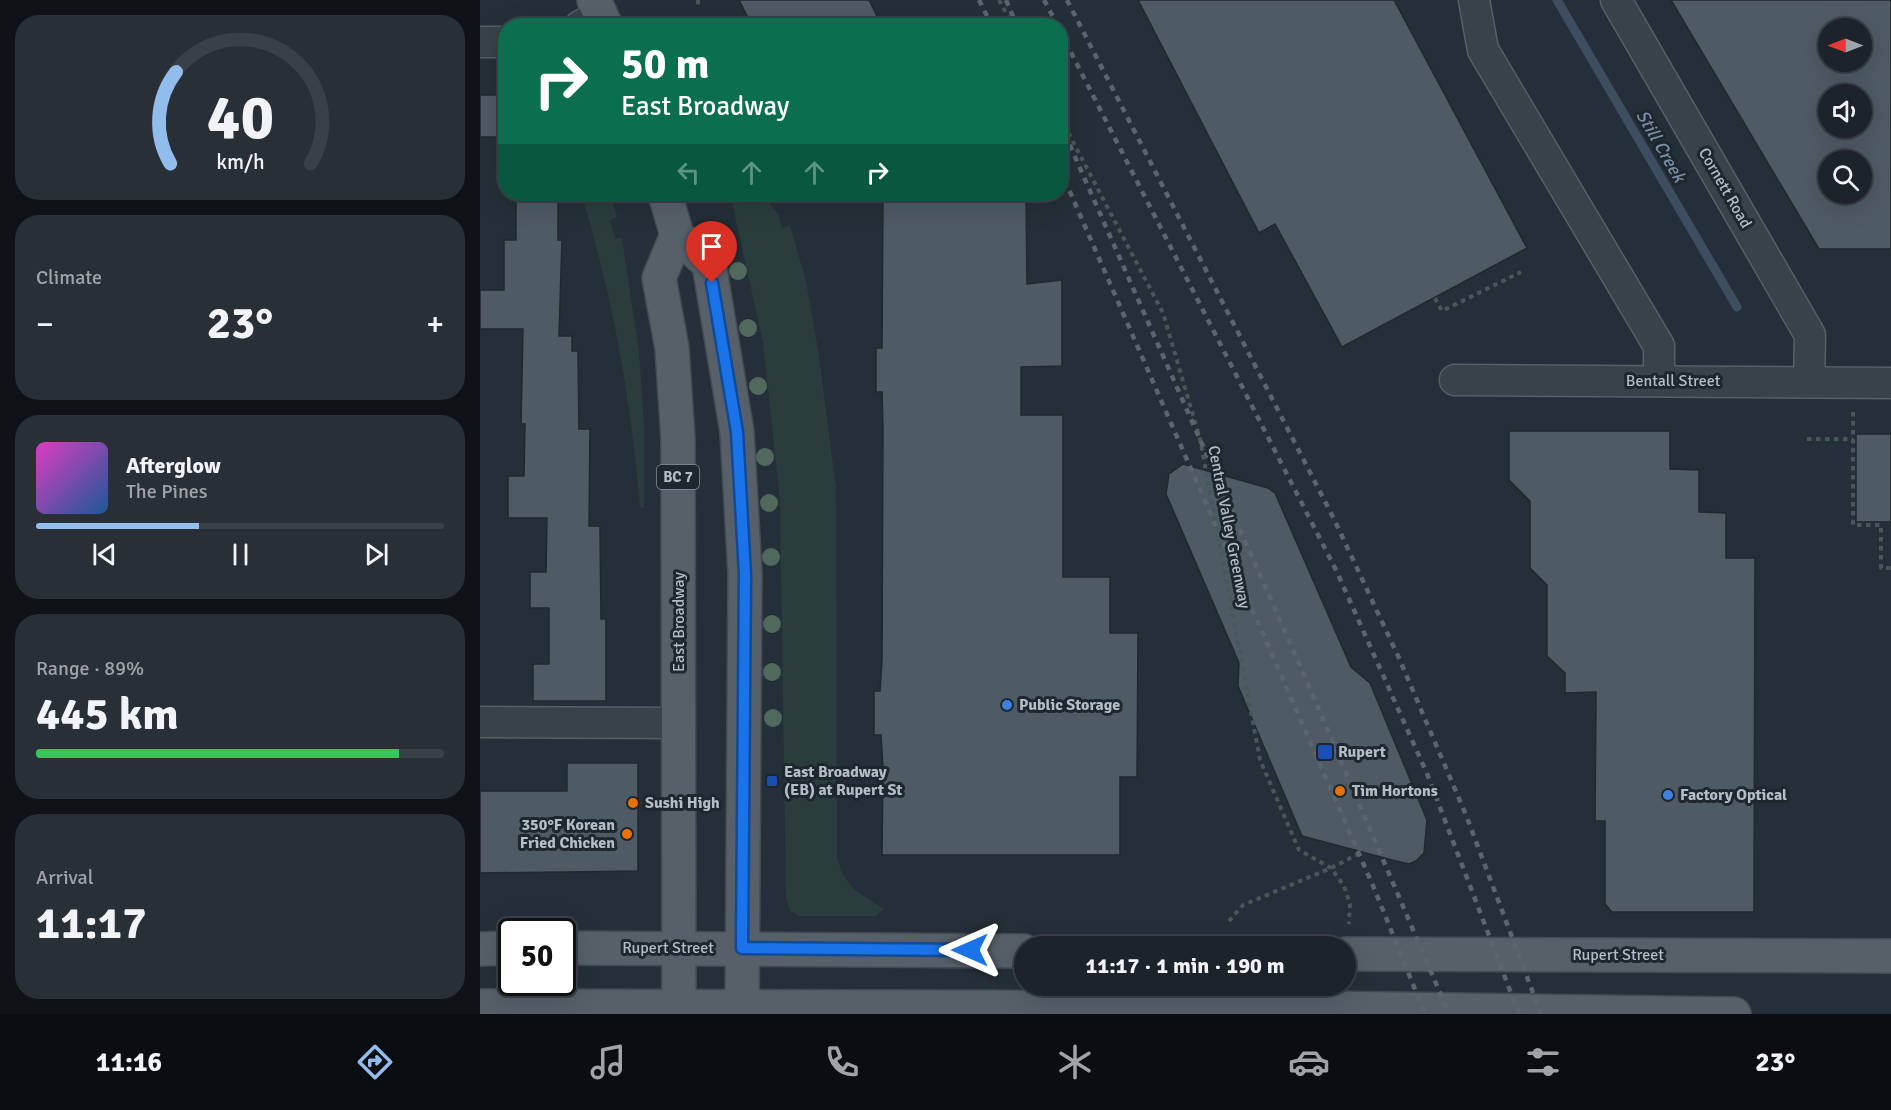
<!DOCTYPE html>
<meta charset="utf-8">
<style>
:root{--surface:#1c232b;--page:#292f37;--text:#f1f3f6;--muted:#a0a4a9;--line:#3a4047;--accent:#92bceb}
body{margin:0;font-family:Signika,sans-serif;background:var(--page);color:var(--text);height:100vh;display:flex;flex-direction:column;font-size:22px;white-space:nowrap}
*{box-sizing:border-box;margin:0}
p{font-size:20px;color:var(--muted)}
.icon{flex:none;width:33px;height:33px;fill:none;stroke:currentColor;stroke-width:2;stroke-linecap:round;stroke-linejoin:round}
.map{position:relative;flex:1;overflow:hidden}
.panel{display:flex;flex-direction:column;gap:15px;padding:15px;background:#0f1318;width:480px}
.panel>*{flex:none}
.banner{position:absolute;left:18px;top:18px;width:570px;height:183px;border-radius:24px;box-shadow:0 6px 24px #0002,0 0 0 2px var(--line);background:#0b6e4f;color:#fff;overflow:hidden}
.needle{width:39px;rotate:270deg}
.fabs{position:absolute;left:1338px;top:18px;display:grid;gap:12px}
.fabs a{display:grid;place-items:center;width:54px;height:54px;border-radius:50%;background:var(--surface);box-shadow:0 6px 24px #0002,0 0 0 2px var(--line);font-size:30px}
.speed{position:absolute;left:18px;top:918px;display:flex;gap:12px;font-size:30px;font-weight:700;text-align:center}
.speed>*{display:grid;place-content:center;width:78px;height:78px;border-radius:50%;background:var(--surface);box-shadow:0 6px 24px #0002,0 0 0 2px var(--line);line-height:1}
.speed .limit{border:3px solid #111;border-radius:9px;background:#fff;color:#111}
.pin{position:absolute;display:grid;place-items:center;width:51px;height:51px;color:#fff;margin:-62px -26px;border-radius:50% 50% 50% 0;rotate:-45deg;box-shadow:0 0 6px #0007}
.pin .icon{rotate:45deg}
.me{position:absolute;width:66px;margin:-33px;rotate:270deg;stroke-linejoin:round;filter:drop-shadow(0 0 4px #0008)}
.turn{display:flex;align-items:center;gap:21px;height:126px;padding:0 24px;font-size:27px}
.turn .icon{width:78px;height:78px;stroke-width:2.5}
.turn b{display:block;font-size:42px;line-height:51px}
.lanes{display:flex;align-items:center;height:57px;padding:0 24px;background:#0003;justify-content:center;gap:30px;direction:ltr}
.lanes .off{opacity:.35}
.big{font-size:45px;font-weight:800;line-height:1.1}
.panel .widget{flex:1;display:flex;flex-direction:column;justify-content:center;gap:9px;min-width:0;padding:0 21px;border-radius:24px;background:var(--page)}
.panel .dial{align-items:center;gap:0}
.dial svg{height:156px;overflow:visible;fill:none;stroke:var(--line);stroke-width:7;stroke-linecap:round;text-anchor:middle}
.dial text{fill:var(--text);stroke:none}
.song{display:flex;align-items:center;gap:18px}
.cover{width:72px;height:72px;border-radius:9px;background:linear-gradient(135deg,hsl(310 70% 55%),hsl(210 70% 35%))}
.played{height:6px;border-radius:3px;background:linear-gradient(90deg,var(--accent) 40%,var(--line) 40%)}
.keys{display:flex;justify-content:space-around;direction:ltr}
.heat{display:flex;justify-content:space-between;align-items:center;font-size:33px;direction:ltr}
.charge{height:9px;border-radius:4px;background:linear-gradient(90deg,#34c759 89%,var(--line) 0)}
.trip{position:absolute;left:534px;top:936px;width:342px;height:60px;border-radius:30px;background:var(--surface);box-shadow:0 6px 24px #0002,0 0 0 2px var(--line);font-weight:800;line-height:60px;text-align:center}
.tab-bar{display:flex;height:96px;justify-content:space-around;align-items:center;background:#0b0e11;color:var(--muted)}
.tab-bar .icon{width:42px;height:42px}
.tab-bar .selected{color:var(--accent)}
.tab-bar b{font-size:27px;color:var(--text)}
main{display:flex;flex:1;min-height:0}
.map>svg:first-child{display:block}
</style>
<main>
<section class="panel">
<div class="widget dial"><svg viewBox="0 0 100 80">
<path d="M14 69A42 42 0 1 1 86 69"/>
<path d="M14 69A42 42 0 0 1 17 22" stroke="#92bceb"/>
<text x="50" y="56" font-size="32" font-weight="700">40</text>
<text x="50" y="72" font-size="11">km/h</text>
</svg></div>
<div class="widget"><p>Climate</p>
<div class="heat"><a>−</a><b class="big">23°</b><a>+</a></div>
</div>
<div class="widget">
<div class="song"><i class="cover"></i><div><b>Afterglow</b><p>The Pines</p></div></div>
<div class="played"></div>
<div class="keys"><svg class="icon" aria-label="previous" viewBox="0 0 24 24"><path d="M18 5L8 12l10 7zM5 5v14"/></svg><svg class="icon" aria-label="pause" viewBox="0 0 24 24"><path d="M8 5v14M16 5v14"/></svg><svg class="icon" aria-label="next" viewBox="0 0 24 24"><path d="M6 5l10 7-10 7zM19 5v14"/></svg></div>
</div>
<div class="widget"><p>Range · 89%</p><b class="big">445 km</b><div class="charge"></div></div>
<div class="widget"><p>Arrival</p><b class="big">11:17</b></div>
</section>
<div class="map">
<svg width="1411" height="1014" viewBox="0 0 1411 1014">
<rect width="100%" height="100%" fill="#252f39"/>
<!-- green -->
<g fill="#2a3d3c">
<path d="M101,194H130L137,217L130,220L135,239L142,238L159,352L164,426V508L160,507C151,401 133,295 101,194Z"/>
<path d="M250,194H282L298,214L302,228L310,225L326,281L338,349L356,488L357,857C365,888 378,892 404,909L396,916H320L310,911L306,899L300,500L283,342Z"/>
</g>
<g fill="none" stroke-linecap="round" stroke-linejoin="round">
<!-- stream -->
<path stroke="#3d4e60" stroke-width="9" d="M1077,0L1257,307"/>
</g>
<!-- building -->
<g fill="#4e5a64" stroke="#202830" stroke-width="1.5" fill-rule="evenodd">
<path d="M259,0H389L402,26H272Z"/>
<path d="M658,0H914L1047,248L862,347L795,224L779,233Z"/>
<path d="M1191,0H1411V249H1339ZM1348,28H1382V62H1348ZM1348,94H1382V128H1348ZM1348,160H1382V194H1348Z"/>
<rect x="0" y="95" width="26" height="42"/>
<path d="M546,194L547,284L582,280V366L541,367V415H583V577H630V633H658L657,777H640V855H402L403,768L401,735H394V691H400L402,660L403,427L402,392H396V348H402L403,199H498Z"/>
<path d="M36,196L78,197V240H82L79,336H92V351H98L99,429H110L109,526H120L121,619H126V701H53V664H69V608H50V572H66L67,518H28V476H44L45,424H41L43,329H0V290H24V240H36Z"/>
<path d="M1029,431H1190V469L1219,470V512L1246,513V558H1275L1274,912H1132L1125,904V821H1115L1116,692L1085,693V673L1067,656V585L1050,568V501L1029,480Z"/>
<rect x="1376" y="434" width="35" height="88"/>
<path d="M703,464L788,488L795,493L871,667L890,683L947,820L944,853L936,861L929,864L912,860L822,836L758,686L759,663L686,494L689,474Z"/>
<path d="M87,763H158V871L0,873V791H87Z"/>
</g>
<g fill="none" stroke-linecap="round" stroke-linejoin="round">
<defs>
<g id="minor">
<path d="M994,0L1003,50L1179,346V381"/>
<path d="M1136,0L1330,335L1329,382"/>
<path d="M100,26L121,14"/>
<path d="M0,42H26"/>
<path d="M975,380L1411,383"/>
<path d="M0,722L199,723"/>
</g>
<g id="major">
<path d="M114,0L126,26"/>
<path d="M185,194L197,235L229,264L257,432L265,574L262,1014"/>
<path d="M197,235L179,278L192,348L198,439L199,1014"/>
<path d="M82,948L544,951"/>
<path d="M0,949L32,948"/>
<path d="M866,954L1411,956"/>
<path d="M0,1006L845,1008L1254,1014"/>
</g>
</defs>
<!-- minor casing -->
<use href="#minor" stroke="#575f67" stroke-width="33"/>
<!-- major casing -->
<use href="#major" stroke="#424a52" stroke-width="36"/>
<!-- path -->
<g stroke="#475859" stroke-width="4" stroke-dasharray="4.5 4.5" stroke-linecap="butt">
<path d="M218,0V7"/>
<path d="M519,0L533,26"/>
<path d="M580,117L683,313L720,439L780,760L819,850L851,868L864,886L870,904L869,924"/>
<path d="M955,298L962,311L1041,272"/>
<path d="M1373,412V525H1401V568H1411"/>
<path d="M1327,439H1373"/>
<path d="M749,921L763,905L851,868L882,852"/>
</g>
<!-- minor -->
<use href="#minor" stroke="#394149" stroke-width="30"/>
<!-- major -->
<use href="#major" stroke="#576069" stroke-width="33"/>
<!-- rail -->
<g stroke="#5b6570" stroke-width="4.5" stroke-dasharray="6 6" stroke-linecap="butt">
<path d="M499,0L512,26"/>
<path d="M526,0L537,26"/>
<path d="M564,0L578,26"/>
<path d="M587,0L854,519L919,658L986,815L1061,1014"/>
<path d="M580,31L857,572L948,776L1039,1014"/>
<path d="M580,123L822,670L969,1014"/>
<path d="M580,169L894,888L945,1014"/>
</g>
</g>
<!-- trees -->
<g fill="#51695d">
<circle cx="258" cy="271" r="9"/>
<circle cx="268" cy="328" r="9"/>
<circle cx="278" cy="386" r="9"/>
<circle cx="285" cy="457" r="9"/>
<circle cx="289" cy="503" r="9"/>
<circle cx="291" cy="557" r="9"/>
<circle cx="292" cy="624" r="9"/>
<circle cx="292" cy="672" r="9"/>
<circle cx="293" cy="718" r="9"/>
</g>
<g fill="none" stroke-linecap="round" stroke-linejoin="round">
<defs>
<path id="route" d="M232,283L257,432L265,574L262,948L490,950"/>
</defs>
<!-- route casing -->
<use href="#route" stroke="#114b97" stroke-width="15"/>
<!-- route -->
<use href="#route" stroke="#1a73e8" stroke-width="10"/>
</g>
<!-- markers -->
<g fill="#3f7fe0" stroke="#1e262e" stroke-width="2">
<circle cx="527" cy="705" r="6"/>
<circle cx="1188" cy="795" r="6"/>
</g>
<g fill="#1a4fb4" stroke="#1e262e" stroke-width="2">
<rect x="837" y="744" width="16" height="16" rx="3"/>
<rect x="286" y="775" width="12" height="12" rx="3"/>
</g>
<g fill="#e8710a" stroke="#1e262e" stroke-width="2">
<circle cx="860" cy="791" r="6"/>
<circle cx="153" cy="803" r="6"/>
<circle cx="147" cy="834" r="6"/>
</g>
<g text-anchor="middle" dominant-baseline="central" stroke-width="6" stroke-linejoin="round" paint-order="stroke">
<!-- shield labels -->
<rect fill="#1e262e" stroke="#878f98" stroke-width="1.5" x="177" y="465" width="42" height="24" rx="4.5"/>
<g font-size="15" font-weight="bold" fill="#b4bcc5">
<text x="198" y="477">BC 7</text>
</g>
<!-- street labels -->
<g font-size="16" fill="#b4bcc5" stroke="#1e262e">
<text transform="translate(1245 188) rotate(60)">Cornett Road</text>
<text x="1193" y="381">Bentall Street</text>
<text transform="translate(749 527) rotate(79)">Central Valley Greenway</text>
<text transform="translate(199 622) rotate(-90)">East Broadway</text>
<text x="188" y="948">Rupert Street</text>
<text x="1138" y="955">Rupert Street</text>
</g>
<!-- poi labels -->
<g font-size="16" font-weight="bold" fill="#b4bcc5" stroke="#1e262e" text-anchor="start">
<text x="539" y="705">Public Storage</text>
<text x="858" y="752">Rupert</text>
<text x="304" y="772">East Broadway<tspan x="304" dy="18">(EB) at Rupert St</tspan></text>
<text x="872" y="791">Tim Hortons</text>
<text x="1200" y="795">Factory Optical</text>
<text x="165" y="803">Sushi High</text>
<text x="135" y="825" text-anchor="end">350°F Korean<tspan x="135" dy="18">Fried Chicken</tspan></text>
</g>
<!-- water labels -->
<g font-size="18" font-style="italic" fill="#788fa5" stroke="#1e262e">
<text transform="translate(1181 146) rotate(60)">Still Creek</text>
</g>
</g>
</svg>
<div class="fabs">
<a><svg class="needle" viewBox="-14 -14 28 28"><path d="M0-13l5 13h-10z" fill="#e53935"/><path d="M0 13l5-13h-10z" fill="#a0a4a9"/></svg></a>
<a><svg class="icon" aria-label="sound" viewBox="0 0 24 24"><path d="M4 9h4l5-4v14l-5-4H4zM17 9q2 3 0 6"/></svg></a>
<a><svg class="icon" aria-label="search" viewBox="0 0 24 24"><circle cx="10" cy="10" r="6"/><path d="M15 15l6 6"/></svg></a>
</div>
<div class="speed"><div class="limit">50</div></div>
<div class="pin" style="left:232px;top:283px;background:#d93025"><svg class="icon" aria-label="arrive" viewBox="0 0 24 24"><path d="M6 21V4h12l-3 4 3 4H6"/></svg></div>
<svg class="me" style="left:490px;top:950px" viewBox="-20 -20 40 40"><path d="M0-17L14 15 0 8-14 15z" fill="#1a73e8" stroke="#fff" stroke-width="4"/></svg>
<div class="trip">11:17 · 1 min · 190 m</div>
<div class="banner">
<div class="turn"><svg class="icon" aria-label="right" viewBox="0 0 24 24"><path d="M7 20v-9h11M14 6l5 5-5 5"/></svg><div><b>50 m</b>East Broadway</div></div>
<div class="lanes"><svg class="icon off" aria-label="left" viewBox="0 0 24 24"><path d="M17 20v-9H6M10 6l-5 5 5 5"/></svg><svg class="icon off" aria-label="ahead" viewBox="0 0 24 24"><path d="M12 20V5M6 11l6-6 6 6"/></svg><svg class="icon off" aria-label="ahead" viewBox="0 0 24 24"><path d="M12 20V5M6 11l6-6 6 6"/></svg><svg class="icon" aria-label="right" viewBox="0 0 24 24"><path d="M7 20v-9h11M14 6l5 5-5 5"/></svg></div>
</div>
</div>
</main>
<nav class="tab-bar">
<b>11:16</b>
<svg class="icon selected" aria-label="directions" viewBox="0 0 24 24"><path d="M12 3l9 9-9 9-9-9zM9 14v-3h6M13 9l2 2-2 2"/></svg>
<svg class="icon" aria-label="music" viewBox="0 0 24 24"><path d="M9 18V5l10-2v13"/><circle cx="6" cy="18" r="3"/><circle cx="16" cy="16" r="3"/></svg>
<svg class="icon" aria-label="phone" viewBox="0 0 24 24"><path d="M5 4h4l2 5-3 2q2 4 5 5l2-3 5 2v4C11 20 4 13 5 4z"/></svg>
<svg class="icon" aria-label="climate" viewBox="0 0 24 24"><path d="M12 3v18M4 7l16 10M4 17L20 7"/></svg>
<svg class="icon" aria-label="car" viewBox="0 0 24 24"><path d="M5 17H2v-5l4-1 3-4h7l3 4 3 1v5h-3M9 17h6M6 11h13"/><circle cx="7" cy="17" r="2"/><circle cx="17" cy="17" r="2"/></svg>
<svg class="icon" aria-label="filters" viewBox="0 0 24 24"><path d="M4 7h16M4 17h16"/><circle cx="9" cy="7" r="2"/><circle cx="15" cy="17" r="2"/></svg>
<b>23°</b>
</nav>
